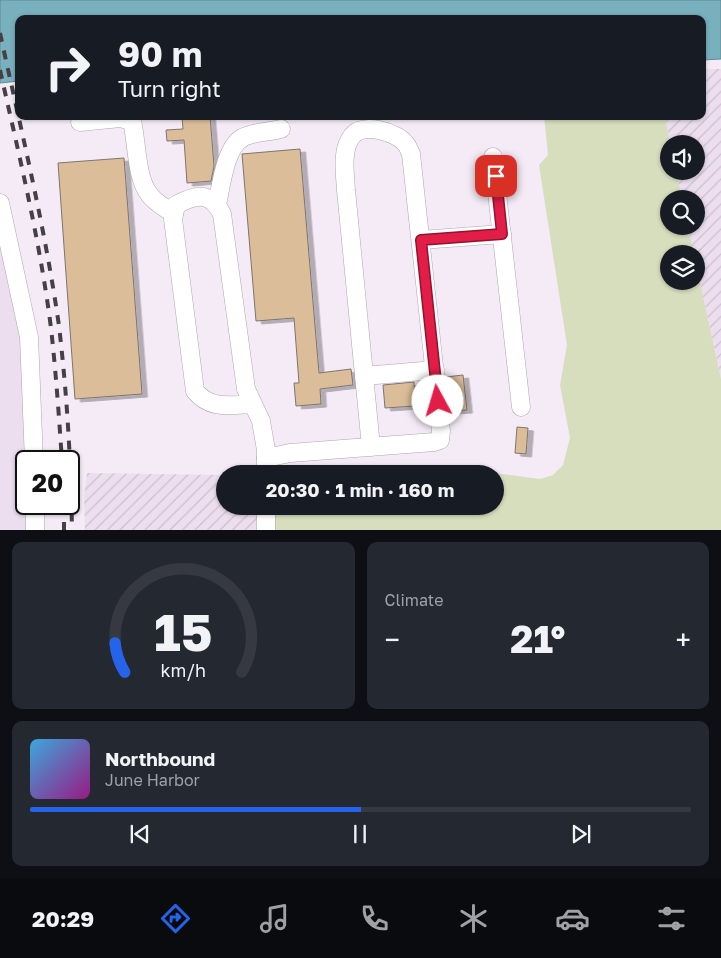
<!DOCTYPE html>
<meta charset="utf-8">
<style>
:root{--surface:#171b24;--page:#242831;--text:#f1f3f6;--muted:#9ea1a6;--line:#363941;--accent:#2563eb}
body{margin:0;font-family:"Golos Text",sans-serif;background:var(--page);color:var(--text);height:100vh;display:flex;flex-direction:column;font-size:19px;white-space:nowrap}
*{box-sizing:border-box;margin:0}
p{font-size:16px;color:var(--muted)}
.icon{flex:none;width:28px;height:28px;fill:none;stroke:currentColor;stroke-width:2;stroke-linecap:round;stroke-linejoin:round}
.map{position:relative;height:530px;overflow:hidden}
.side{display:flex;flex-direction:column;gap:12px;padding:12px;background:#0d0f14;flex:1}
.side>*{flex:none}
.guide{position:absolute;left:15px;top:15px;width:691px;height:105px;border-radius:10px;box-shadow:0 1px 4px #0004;background:#171b24;color:var(--text);overflow:hidden}
.tools{position:absolute;left:660px;top:135px;display:grid;gap:10px}
.tools a{display:grid;place-items:center;width:45px;height:45px;border-radius:50%;background:var(--surface);box-shadow:0 1px 4px #0004;font-size:25px}
.speed{position:absolute;left:15px;top:450px;display:flex;gap:10px;font-size:25px;font-weight:700;text-align:center}
.speed>*{display:grid;place-content:center;width:65px;height:65px;border-radius:50%;background:var(--surface);box-shadow:0 1px 4px #0004;line-height:1}
.speed .limit{border:2px solid #111;border-radius:8px;background:#fff;color:#111}
.pin{position:absolute;display:grid;place-items:center;width:42px;height:42px;color:#fff;margin:-21px;border-radius:10px;box-shadow:0 2px 8px #0006}
.me{position:absolute;width:55px;margin:-28px;rotate:354deg;stroke-linejoin:round;filter:drop-shadow(0 0 4px #0008)}
.turn{display:flex;align-items:center;gap:18px;height:105px;padding:0 20px;font-size:22px}
.turn .icon{width:65px;height:65px;stroke-width:2.5}
.turn b{display:block;font-size:35px;line-height:42px}
.big{font-size:38px;font-weight:700;line-height:1.1}
.side .tile{flex:1;display:flex;flex-direction:column;justify-content:center;gap:8px;min-width:0;padding:0 18px;border-radius:10px;background:var(--page)}
.side .dial{align-items:center;gap:0}
.dial svg{height:130px;overflow:visible;fill:none;stroke:var(--line);stroke-width:7;stroke-linecap:round;text-anchor:middle}
.dial text{fill:var(--text);stroke:none}
.song{display:flex;align-items:center;gap:15px}
.cover{width:60px;height:60px;border-radius:8px;background:linear-gradient(135deg,hsl(200 70% 55%),hsl(310 70% 35%))}
.played{height:5px;border-radius:2px;background:linear-gradient(90deg,var(--accent) 50%,var(--line) 50%)}
.keys{display:flex;justify-content:space-around;direction:ltr}
.heat{display:flex;justify-content:space-between;align-items:center;font-size:28px;direction:ltr}
.side .tiles{flex:1;display:grid;gap:12px;grid-template-columns:1fr 1fr}
.tile:last-child{grid-column:span 2}
.trip{position:absolute;left:216px;top:465px;width:288px;height:50px;border-radius:25px;background:var(--surface);box-shadow:0 1px 4px #0004;font-weight:700;line-height:50px;text-align:center}
.tabs{display:flex;height:80px;justify-content:space-around;align-items:center;background:#090b0e;color:var(--muted)}
.tabs .icon{width:35px;height:35px}
.tabs .current{color:var(--accent)}
.tabs b{font-size:22px;color:var(--text)}
.map>svg:first-child{display:block}
</style>
<div class="map">
<svg width="721" height="531" viewBox="0 0 721 531">
<defs>
<pattern id="industrial-furrows" width="10" height="10" patternUnits="userSpaceOnUse" patternTransform="scale(1.25)"><rect width="10" height="10" fill="#ecdeef"/><path d="M-1 1l2-2M0 10L10 0M9 11l2-2" fill="none" stroke="#cbbfcd"/></pattern>
<filter id="shadow"><feDropShadow dx="5.5" dy="3" stdDeviation="0" flood-color="#0004"/></filter>
</defs>
<rect width="100%" height="100%" fill="#f4ebf6"/>
<!-- built -->
<path fill="#ecdeef" d="M0,234L22,338L26,504H28V530H0Z"/>
<!-- industrial -->
<g fill="url(#industrial-furrows)">
<path d="M703,69H721V379L696,264V254H694L688,226H696V199H682L676,171H696V144H670L665,116H702Z"/>
<path d="M87,473L225,475V506H260V530L85,531L84,496Z"/>
</g>
<!-- grass -->
<g fill="#d6debe">
<path d="M544,116H665L670,144H669V171H676L682,199H669V226H688L694,254H669V281H696V264L721,379V530H272V506H495V474H459L465,472L480,471L540,479L553,475L563,465L570,438L560,385L567,345L539,165L548,155Z"/>
<path d="M305,467L355,474H274Z"/>
</g>
<!-- water -->
<path fill="#79b0bd" stroke="#628892" d="M0,0H721V59L703,60L702,19H19V81L0,83Z"/>
<!-- building -->
<g fill="#dcbd99" stroke="#7d756c" filter="url(#shadow)">
<path d="M182,116H210L214,166L211,181L187,183L184,140L167,141L166,130L183,129Z"/>
<path d="M300,149L319,373L351,369L353,385L320,389L321,404L296,406L294,383H299L294,318L256,321L242,154Z"/>
<path d="M124,158L142,394L75,399L58,163Z"/>
<path d="M463,375L467,410L450,411L446,377Z"/>
<path d="M414,382L415,406L385,408L383,385Z"/>
<path d="M517,427L528,428L526,454L515,453Z"/>
</g>
<g fill="none" stroke-linecap="round" stroke-linejoin="round">
<defs>
<g id="minor">
<path d="M80,122L120,118L132,121C137,141 136,178 149,194C155,203 166,208 174,214"/>
<path d="M493,157L521,407"/>
<path d="M0,203L29,337L34,461"/>
<path d="M217,205C221,187 225,148 242,138C252,132 269,132 281,129"/>
<path d="M421,240L502,234"/>
<path d="M364,376L435,370"/>
<path d="M253,404C231,405 210,410 195,391L173,219L176,205C196,194 210,191 222,214L246,389L261,421L266,450V474"/>
<path d="M266,458L290,453L434,442L440,440L441,431L411,154C409,150 408,146 405,143C396,132 363,122 352,136C341,150 345,173 346,190L371,447"/>
<path d="M266,506V531"/>
<path d="M35,531V504"/>
</g>
</defs>
<!-- minor casing -->
<use href="#minor" stroke="#aea5b0" stroke-width="19"/>
<!-- minor -->
<use href="#minor" stroke="#fff" stroke-width="18"/>
<!-- rail -->
<g stroke="#444045" stroke-width="4" stroke-dasharray="9 9" stroke-linecap="butt">
<path d="M0,33C21,130 45,227 59,326C67,394 71,462 72,531"/>
<path d="M0,70C19,155 40,241 51,328C56,373 59,417 62,461"/>
<path d="M64,504V531"/>
</g>
</g>
<g fill="none" stroke-linecap="round" stroke-linejoin="round">
<defs>
<path id="route" d="M438,401L421,240L502,234L496,176"/>
</defs>
<!-- route casing -->
<use href="#route" stroke="#92132f" stroke-width="12"/>
<!-- route -->
<use href="#route" stroke="#e11d48" stroke-width="9"/>
</g>
</svg>
<div class="tools">
<a><svg class="icon" aria-label="sound" viewBox="0 0 24 24"><path d="M4 9h4l5-4v14l-5-4H4zM17 9q2 3 0 6"/></svg></a>
<a><svg class="icon" aria-label="search" viewBox="0 0 24 24"><circle cx="10" cy="10" r="6"/><path d="M15 15l6 6"/></svg></a>
<a><svg class="icon" aria-label="layers" viewBox="0 0 24 24"><path d="M12 4l9 5-9 5-9-5zM3 14l9 5 9-5"/></svg></a>
</div>
<div class="speed"><div class="limit">20</div></div>
<div class="pin" style="left:496px;top:176px;background:#d93025"><svg class="icon" aria-label="arrive" viewBox="0 0 24 24"><path d="M6 21V4h12l-3 4 3 4H6"/></svg></div>
<svg class="me" style="left:438px;top:401px" viewBox="-20 -20 40 40"><circle r="19" fill="#fff"/><path d="M0-13L10 11 0 6-10 11z" fill="#e11d48"/></svg>
<div class="trip">20:30 · 1 min · 160 m</div>
<div class="guide">
<div class="turn"><svg class="icon" aria-label="right" viewBox="0 0 24 24"><path d="M7 20v-9h11M14 6l5 5-5 5"/></svg><div><b>90 m</b>Turn right</div></div>
</div>
</div>
<section class="side">
<div class="tiles">
<div class="tile dial"><svg viewBox="0 0 100 80">
<path d="M14 69A42 42 0 1 1 86 69"/>
<path d="M14 69A42 42 0 0 1 8 51" stroke="#2563eb"/>
<text x="50" y="56" font-size="32" font-weight="700">15</text>
<text x="50" y="72" font-size="11">km/h</text>
</svg></div>
<div class="tile"><p>Climate</p>
<div class="heat"><a>−</a><b class="big">21°</b><a>+</a></div>
</div>
<div class="tile">
<div class="song"><i class="cover"></i><div><b>Northbound</b><p>June Harbor</p></div></div>
<div class="played"></div>
<div class="keys"><svg class="icon" aria-label="previous" viewBox="0 0 24 24"><path d="M18 5L8 12l10 7zM5 5v14"/></svg><svg class="icon" aria-label="pause" viewBox="0 0 24 24"><path d="M8 5v14M16 5v14"/></svg><svg class="icon" aria-label="next" viewBox="0 0 24 24"><path d="M6 5l10 7-10 7zM19 5v14"/></svg></div>
</div>
</div>
</section>
<nav class="tabs">
<b>20:29</b>
<svg class="icon current" aria-label="directions" viewBox="0 0 24 24"><path d="M12 3l9 9-9 9-9-9zM9 14v-3h6M13 9l2 2-2 2"/></svg>
<svg class="icon" aria-label="music" viewBox="0 0 24 24"><path d="M9 18V5l10-2v13"/><circle cx="6" cy="18" r="3"/><circle cx="16" cy="16" r="3"/></svg>
<svg class="icon" aria-label="phone" viewBox="0 0 24 24"><path d="M5 4h4l2 5-3 2q2 4 5 5l2-3 5 2v4C11 20 4 13 5 4z"/></svg>
<svg class="icon" aria-label="climate" viewBox="0 0 24 24"><path d="M12 3v18M4 7l16 10M4 17L20 7"/></svg>
<svg class="icon" aria-label="car" viewBox="0 0 24 24"><path d="M5 17H2v-5l4-1 3-4h7l3 4 3 1v5h-3M9 17h6M6 11h13"/><circle cx="7" cy="17" r="2"/><circle cx="17" cy="17" r="2"/></svg>
<svg class="icon" aria-label="filters" viewBox="0 0 24 24"><path d="M4 7h16M4 17h16"/><circle cx="9" cy="7" r="2"/><circle cx="15" cy="17" r="2"/></svg>
</nav>
